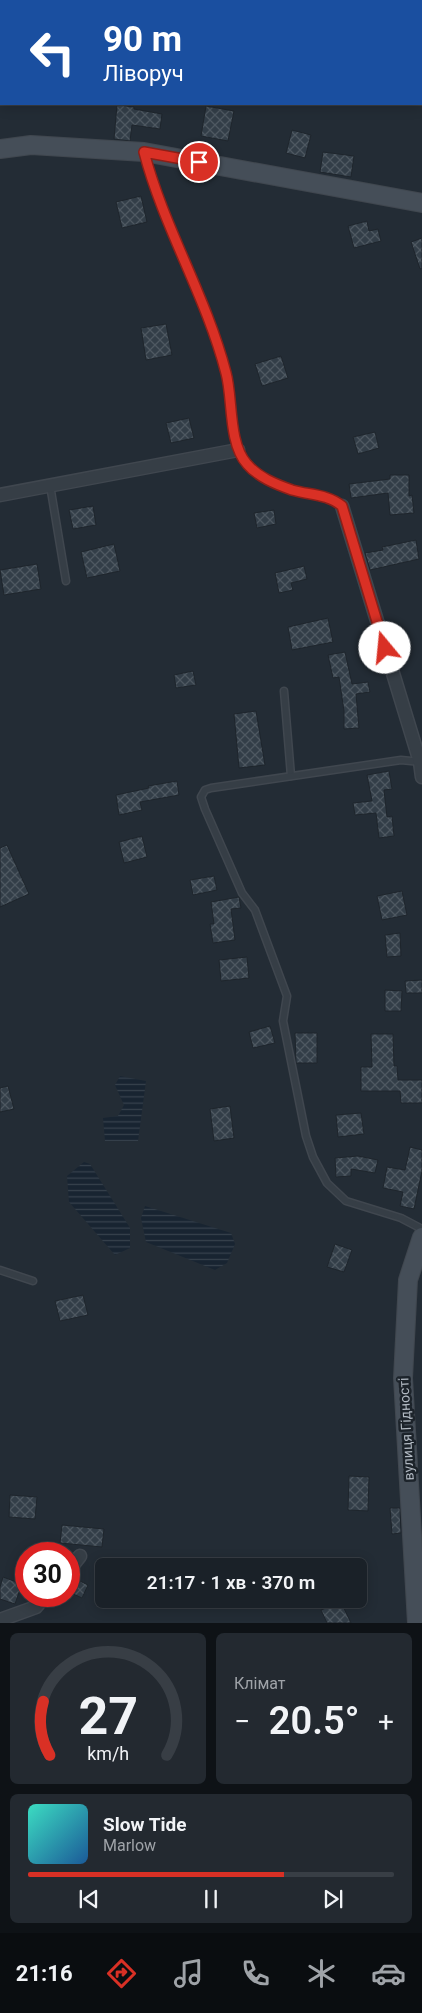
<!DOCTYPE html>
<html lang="uk">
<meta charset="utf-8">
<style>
:root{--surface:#1a2128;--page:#232930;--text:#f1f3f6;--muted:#9fa3a8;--line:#383e45;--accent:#d93025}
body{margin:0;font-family:Roboto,sans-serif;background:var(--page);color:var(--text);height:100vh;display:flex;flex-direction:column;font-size:19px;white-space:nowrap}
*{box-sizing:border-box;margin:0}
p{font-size:16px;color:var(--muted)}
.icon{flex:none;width:28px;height:28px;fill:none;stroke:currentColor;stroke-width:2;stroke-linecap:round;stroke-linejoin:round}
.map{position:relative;height:1623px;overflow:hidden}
.details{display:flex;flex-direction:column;gap:10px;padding:10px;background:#0e1216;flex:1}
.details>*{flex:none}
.hud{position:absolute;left:0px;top:0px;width:422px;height:105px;box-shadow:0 2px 12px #0003,0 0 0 1px var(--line);background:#1a4fa0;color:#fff;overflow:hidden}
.speed{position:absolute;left:15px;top:1542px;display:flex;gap:10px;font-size:25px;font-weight:700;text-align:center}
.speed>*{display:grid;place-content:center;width:65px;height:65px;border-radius:50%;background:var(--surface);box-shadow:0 2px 12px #0003,0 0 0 1px var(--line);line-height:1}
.speed .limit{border:8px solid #d22;background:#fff;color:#111}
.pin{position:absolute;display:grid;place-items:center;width:42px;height:42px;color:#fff;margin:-21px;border:2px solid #fff;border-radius:50%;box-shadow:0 1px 5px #0007}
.me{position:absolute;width:55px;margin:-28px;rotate:343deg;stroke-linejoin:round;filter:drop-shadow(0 0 4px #0008)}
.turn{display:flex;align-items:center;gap:18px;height:105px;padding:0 20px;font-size:22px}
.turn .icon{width:65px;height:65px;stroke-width:2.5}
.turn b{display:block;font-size:35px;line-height:42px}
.big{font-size:38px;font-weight:600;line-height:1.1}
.details .tile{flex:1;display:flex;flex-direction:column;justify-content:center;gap:8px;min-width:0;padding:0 18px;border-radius:8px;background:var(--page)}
.details .dial{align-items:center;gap:0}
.dial svg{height:130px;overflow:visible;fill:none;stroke:var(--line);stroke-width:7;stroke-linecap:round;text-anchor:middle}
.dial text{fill:var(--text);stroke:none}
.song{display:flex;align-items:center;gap:15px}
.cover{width:60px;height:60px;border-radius:8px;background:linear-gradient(135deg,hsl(170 70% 55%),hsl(210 70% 35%))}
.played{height:5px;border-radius:2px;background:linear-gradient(90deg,var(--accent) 70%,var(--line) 70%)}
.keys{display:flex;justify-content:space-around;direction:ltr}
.heat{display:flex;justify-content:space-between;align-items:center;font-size:28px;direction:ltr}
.details .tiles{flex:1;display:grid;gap:10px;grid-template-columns:1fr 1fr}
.tile:last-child{grid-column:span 2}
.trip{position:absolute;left:95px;top:1558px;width:272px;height:50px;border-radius:8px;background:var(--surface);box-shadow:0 2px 12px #0003,0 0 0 1px var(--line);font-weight:600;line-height:50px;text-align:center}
.dock{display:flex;height:80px;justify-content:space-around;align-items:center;background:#0a0d10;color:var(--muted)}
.dock .icon{width:35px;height:35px}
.dock .selected{color:var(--accent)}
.dock b{font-size:22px;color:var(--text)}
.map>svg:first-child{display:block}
</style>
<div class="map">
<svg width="422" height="1623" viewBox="0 0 422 1623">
<defs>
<pattern id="water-rules" width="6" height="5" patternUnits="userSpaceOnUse" patternTransform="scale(1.25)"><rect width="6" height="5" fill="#182431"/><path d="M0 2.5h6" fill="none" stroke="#37424d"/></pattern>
<pattern id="building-cross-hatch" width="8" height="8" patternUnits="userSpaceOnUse" patternTransform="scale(1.25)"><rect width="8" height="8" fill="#333e48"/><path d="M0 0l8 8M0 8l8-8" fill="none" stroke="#4e5861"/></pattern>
</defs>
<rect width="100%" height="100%" fill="#232c35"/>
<!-- water -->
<g fill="url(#water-rules)">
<path d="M120,1076L146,1081L138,1141H105L103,1118L118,1116L124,1105L115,1085Z"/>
<path d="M84,1162L90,1164L130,1228V1248L115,1255L69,1202L67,1176Z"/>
<path d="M145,1206L231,1233L235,1244L227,1263L215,1270L146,1242L141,1218Z"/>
</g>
<!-- building -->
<g fill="url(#building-cross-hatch)" stroke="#1e252c">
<path d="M117,105L134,107V109L162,114L160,129L132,125L130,141L114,139Z"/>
<path d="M206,106L234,111L228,141L201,136Z"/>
<path d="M292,130L311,135L305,158L286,153Z"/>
<path d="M323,152L354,156L351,177L320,172Z"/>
<path d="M141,196L147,222L122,228L116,202Z"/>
<path d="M367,221L369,231L378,229L381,241L354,248L348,226Z"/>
<path d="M422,238V268L420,269L411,242Z"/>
<path d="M166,324L172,355L146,360L141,328Z"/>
<path d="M281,356L288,378L262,386L255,364Z"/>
<path d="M189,418L194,438L171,443L166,423Z"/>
<path d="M375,432L379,448L358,454L353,437Z"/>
<path d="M390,475H409V496L412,495L414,513L390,515L388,493L351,498L349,484L390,479Z"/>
<path d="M93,506L96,525L73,529L69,510Z"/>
<path d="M274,510L276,524L257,528L254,513Z"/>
<path d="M416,540L419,559L370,570L365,553L383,550L382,547Z"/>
<path d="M114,544L120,571L87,578L81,552Z"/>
<path d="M37,564L41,589L4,595L0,570Z"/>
<path d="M304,566L307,579L291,583L293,590L279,593L275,573Z"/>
<path d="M328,618L333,642L292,650L288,627Z"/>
<path d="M345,652L352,684L368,682L370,692L356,694L359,728L344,729V711L339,677L333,678L328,655Z"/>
<path d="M193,671L196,685L176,688L174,675Z"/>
<path d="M256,711L265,765L239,768L234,714Z"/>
<path d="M389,771L392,789L384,790L387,817L392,816L394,836L379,838L376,813L355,815L353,803L372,801L367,775Z"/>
<path d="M177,781L179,795L140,802L142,810L119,815L116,795L149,788L148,786Z"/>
<path d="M142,836L147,857L124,863L119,842Z"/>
<path d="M7,845L29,894L0,907V848Z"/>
<path d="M214,876L217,890L193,895L190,880Z"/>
<path d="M402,891L407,915L382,920L377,896Z"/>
<path d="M239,897L241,908L231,909L235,940L213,943L210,924H214L211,902Z"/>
<path d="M400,933L401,956L387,957L385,935Z"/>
<path d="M247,957L249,978L221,981L219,960Z"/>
<path d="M422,980V993H406L405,981Z"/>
<path d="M385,990L402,991L401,1011H385Z"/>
<path d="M270,1026L275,1043L253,1048L249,1032Z"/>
<path d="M295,1033H317V1063H296Z"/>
<path d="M371,1034H393L394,1066H397L398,1080H422V1103H401L400,1091H361V1067H372Z"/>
<path d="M8,1086L14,1109L0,1112V1088Z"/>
<path d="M230,1106L234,1138L214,1141L210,1109Z"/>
<path d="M361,1113L364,1134L338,1137L336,1115Z"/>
<path d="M410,1147L422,1150V1171L414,1209L400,1206L403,1192L383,1188L387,1167L405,1170Z"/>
<path d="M358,1156L378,1160L375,1173L351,1169V1176L336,1177L335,1158Z"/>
<path d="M335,1244L352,1250L344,1272L327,1267Z"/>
<path d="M83,1295L88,1315L60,1321L55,1301Z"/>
<path d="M349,1476L369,1477L368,1511L348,1510Z"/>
<path d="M10,1495L37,1497L35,1519L9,1517Z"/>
<path d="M390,1508H400L401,1533L392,1534Z"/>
<path d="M62,1525L104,1529L102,1547L60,1543Z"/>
<path d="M3,1577L22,1584L15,1604L0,1599V1587Z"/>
<path d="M72,1577L88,1585L82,1598L69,1592V1578Z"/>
<path d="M341,1602L351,1623H327L321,1610Z"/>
</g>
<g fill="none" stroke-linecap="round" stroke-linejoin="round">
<defs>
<g id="lane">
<path d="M144,153C164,229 207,297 226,373C233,399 228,444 247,464C259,477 275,485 292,490C309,495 328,494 342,506"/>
<path d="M50,485L66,581"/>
<path d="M284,691L291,776"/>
<path d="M421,762L401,760L211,788L205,790L201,797L205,809L242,893L255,910L287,996L283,1021L306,1136L313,1157L327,1183L346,1201L401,1218L422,1229"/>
<path d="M0,1270L33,1281"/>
</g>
<g id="street">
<path d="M282,1V0"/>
<path d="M421,59H422"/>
<path d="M0,495L238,450"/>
<path d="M342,506L420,762L422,777"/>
<path d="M69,1570L80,1556"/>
<path d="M0,1620L36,1607L45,1596"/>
</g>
<g id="secondary">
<path d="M5,1V0"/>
<path d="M0,35L1,28"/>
<path d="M0,149L31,145L144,152L422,203"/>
<path d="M417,1623L403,1378L408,1280L422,1237"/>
</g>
</defs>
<!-- lane casing -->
<use href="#lane" stroke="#40474f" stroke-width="9"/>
<!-- street casing -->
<use href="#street" stroke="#40474f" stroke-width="15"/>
<!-- secondary casing -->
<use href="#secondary" stroke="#40474f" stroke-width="20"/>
<!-- lane -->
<use href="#lane" stroke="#363e46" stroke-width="6"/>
<!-- street -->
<use href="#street" stroke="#363e46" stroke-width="12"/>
<!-- secondary -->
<use href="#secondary" stroke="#454e58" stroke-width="18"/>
</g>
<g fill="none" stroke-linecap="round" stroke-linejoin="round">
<defs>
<path id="route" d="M199,162L144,152C164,228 206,296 226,373C233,398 228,443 247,464C258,477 275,484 292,490C309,495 328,494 342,506L385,648"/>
</defs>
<!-- route casing -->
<use href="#route" stroke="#8d1f18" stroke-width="12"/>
<!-- route -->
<use href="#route" stroke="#d93025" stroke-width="9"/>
</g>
<g text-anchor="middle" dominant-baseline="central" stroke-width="5" stroke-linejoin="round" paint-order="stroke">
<!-- street labels -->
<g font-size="14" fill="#b1b9c2" stroke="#1c232a">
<text transform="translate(406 1429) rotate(-93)">вулиця Гідності</text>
</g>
</g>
</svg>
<div class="speed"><div class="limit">30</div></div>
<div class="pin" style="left:199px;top:162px;background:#d93025"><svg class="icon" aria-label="arrive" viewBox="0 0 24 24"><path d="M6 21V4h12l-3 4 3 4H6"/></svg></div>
<svg class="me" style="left:385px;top:648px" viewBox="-20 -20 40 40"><circle r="19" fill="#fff"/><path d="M0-13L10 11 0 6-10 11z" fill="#d93025"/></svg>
<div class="trip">21:17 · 1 хв · 370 m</div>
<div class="hud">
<div class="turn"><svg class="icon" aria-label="left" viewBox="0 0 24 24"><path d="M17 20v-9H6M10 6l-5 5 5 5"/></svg><div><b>90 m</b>Ліворуч</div></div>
</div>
</div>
<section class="details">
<div class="tiles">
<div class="tile dial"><svg viewBox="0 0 100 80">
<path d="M14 69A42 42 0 1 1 86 69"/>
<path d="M14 69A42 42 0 0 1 10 36" stroke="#d93025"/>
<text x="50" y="56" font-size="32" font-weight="700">27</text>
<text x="50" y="72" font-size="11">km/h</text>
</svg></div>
<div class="tile"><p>Клімат</p>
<div class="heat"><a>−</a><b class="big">20.5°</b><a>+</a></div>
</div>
<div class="tile">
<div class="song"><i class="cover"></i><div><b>Slow Tide</b><p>Marlow</p></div></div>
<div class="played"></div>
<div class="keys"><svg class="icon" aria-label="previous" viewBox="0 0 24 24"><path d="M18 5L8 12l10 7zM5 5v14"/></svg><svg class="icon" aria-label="pause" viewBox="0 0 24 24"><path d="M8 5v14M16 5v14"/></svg><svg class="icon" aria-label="next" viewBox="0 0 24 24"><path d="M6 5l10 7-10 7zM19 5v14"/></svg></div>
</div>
</div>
</section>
<nav class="dock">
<b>21:16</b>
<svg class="icon selected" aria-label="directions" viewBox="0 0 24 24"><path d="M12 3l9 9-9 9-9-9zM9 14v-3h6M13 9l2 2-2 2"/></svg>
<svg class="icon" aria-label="music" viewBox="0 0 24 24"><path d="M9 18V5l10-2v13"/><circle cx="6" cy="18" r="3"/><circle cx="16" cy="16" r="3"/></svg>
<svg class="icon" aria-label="phone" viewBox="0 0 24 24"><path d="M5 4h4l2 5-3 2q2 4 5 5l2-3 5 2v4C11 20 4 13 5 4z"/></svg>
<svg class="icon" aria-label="climate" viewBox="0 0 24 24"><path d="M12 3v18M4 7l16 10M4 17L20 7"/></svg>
<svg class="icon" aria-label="car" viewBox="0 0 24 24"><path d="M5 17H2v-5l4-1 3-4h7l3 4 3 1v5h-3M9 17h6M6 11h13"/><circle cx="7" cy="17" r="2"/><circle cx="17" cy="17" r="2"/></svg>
</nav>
